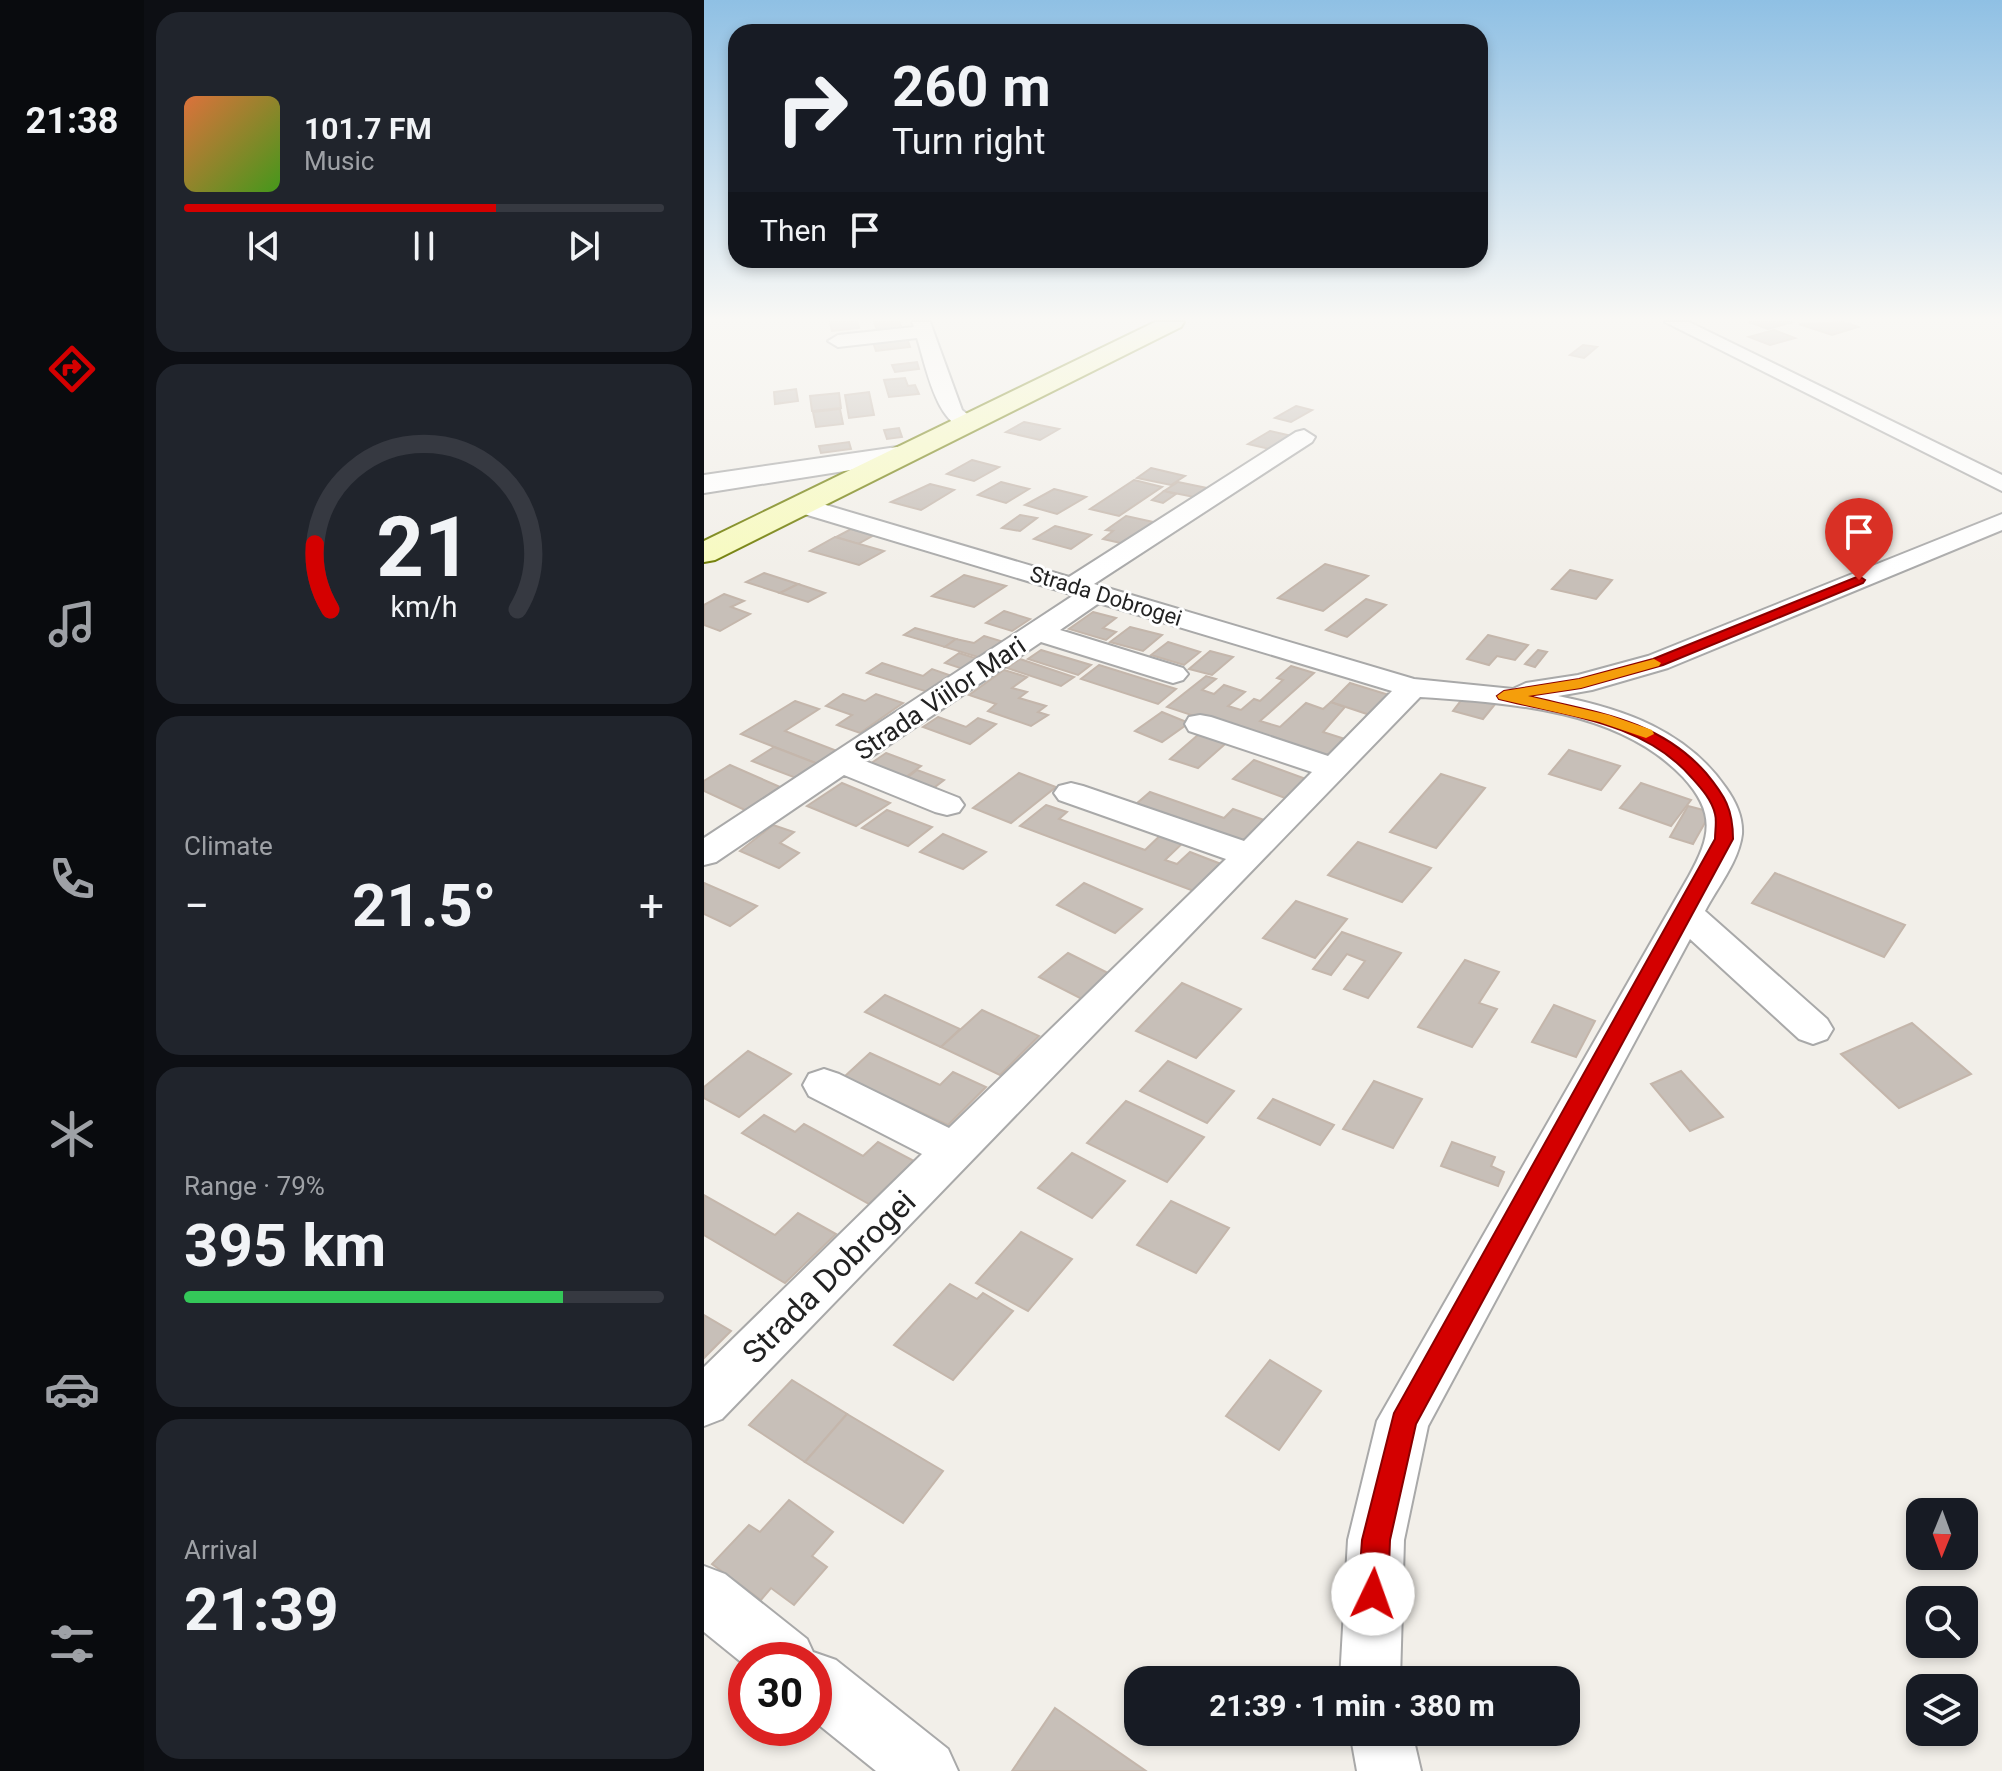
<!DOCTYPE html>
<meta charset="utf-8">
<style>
:root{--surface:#171b24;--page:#20242c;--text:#f1f3f6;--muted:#9ea1a6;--line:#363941;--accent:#d40000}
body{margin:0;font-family:Roboto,sans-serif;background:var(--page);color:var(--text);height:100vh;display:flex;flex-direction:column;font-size:30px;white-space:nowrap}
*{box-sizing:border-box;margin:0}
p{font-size:26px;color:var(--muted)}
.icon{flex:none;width:44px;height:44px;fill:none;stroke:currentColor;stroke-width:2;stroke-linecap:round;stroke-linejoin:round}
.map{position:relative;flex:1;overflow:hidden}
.drawer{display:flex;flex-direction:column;gap:12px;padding:12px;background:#0d0f14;width:560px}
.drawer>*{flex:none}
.guide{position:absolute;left:24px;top:24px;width:760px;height:244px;border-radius:24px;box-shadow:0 4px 12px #0003;background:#171b24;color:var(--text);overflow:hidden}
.needle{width:52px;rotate:181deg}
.tools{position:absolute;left:1202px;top:1498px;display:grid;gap:16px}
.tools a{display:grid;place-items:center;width:72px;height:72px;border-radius:16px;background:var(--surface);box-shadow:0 4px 12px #0003;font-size:40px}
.speed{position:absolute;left:24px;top:1642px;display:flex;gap:16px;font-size:40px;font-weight:700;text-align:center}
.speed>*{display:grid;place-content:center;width:104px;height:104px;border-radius:50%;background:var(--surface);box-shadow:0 4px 12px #0003;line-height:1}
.speed .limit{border:12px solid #d22;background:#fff;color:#111}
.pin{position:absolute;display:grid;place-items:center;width:68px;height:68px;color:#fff;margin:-82px -34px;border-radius:50% 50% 50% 0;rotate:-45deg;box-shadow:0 0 8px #0007}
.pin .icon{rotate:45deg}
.me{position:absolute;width:88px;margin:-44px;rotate:3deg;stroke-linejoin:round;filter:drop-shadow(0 0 6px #0008)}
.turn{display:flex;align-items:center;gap:28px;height:168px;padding:0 32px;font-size:36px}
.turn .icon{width:104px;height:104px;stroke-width:2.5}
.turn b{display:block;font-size:56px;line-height:68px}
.then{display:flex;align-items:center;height:76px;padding:0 32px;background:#0003;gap:16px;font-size:30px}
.big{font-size:60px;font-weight:700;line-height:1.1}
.drawer .tile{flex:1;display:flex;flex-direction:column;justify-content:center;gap:12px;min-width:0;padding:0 28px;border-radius:24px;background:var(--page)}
.drawer .dial{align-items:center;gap:0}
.dial svg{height:208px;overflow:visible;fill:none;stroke:var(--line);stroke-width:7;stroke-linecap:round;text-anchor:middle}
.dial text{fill:var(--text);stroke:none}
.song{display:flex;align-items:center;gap:24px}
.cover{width:96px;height:96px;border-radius:12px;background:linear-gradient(135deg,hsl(20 70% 55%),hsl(100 70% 35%))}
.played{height:8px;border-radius:4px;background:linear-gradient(90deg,var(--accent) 65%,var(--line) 65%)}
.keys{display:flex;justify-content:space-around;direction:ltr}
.heat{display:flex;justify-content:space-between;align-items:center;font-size:44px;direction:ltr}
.charge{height:12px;border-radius:6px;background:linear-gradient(90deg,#34c759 79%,var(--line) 0)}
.trip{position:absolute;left:420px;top:1666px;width:456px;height:80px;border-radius:24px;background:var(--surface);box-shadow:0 4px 12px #0003;font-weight:700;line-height:80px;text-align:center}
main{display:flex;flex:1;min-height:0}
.menu{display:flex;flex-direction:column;width:144px;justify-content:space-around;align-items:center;background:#090b0e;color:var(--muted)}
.menu .icon{width:56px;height:56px}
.menu .current{color:var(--accent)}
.menu b{font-size:36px;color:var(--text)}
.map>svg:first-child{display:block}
</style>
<main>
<nav class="menu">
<b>21:38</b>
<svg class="icon current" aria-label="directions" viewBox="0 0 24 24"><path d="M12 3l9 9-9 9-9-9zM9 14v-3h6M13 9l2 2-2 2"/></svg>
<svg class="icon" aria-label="music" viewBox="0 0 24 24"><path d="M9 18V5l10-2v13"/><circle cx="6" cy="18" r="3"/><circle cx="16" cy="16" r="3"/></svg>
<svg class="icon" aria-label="phone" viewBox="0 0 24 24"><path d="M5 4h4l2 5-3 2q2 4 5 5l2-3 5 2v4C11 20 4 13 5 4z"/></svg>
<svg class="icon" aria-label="climate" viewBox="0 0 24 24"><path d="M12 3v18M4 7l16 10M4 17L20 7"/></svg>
<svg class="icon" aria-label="car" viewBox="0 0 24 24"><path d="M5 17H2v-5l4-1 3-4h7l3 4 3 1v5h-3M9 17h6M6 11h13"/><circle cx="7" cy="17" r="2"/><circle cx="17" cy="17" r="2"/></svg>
<svg class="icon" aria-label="filters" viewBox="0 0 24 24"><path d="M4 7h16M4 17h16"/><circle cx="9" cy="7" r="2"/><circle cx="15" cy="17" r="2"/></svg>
</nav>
<section class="drawer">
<div class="tile">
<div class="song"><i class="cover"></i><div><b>101.7 FM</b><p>Music</p></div></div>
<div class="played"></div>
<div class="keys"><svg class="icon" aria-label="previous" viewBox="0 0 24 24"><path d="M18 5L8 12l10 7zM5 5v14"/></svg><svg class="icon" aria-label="pause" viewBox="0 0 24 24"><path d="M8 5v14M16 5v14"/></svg><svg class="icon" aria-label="next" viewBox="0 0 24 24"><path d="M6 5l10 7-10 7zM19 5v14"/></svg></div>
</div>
<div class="tile dial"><svg viewBox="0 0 100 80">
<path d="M14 69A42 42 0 1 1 86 69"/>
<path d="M14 69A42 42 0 0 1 8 44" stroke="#d40000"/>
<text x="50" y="56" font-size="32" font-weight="700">21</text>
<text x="50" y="72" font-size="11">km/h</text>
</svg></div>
<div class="tile"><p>Climate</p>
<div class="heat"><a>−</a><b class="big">21.5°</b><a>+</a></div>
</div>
<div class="tile"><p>Range · 79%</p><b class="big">395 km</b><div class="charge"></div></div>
<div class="tile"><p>Arrival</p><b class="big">21:39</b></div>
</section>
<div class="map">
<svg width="1298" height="1771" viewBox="0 0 1298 1771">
<rect width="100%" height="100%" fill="#f2efe9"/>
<!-- building -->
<g fill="#c7bfb8" stroke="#c4b6ab" stroke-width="2">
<path d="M126,322H153L155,328L128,331Z"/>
<path d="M170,322H195L198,328L173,330Z"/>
<path d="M1045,322H1088L1064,329Z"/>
<path d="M1139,322L1154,327L1128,335L1095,324Z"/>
<path d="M1070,330L1091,338L1066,345L1045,337Z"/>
<path d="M203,338L206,347L172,351L169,342Z"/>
<path d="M879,345L893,347L880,358L866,355Z"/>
<path d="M213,362L215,369L191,372L188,365Z"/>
<path d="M201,378L204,386L211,385L215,394L185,397L180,380Z"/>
<path d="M92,389L94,401L71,404L70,392Z"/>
<path d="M165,392L170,415L145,418L141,395Z"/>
<path d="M135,393L137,408L108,411L106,396Z"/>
<path d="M592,406L608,410L587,422L571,418Z"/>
<path d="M136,409L139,424L112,427L109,412Z"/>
<path d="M320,422L355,429L336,440L302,432Z"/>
<path d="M195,428L198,437L183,439L180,430Z"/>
<path d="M566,431L592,437L570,450L544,444Z"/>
<path d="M145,442L147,449L117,453L115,446Z"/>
<path d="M268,460L295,467L270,481L243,474Z"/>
<path d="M447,468L481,476L467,485L433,478Z"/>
<path d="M430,480L458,487L415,516L386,509Z"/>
<path d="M297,482L325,489L302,503L274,495Z"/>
<path d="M474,482L508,489L495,498L460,491Z"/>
<path d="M226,484L250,490L217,510L187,502Z"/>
<path d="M350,489L382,497L353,514L321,505Z"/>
<path d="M460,491L472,494L459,503L448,500Z"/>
<path d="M316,515L333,518L316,531L298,528Z"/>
<path d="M422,516L454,523L425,545L399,539L409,531L402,530Z"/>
<path d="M351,526L387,535L367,549L330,539Z"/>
<path d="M147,529L170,535L154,544L132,537Z"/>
<path d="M131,537L180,551L155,565L106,551Z"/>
<path d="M621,564L664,576L619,611L574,598Z"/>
<path d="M866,570L908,580L892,599L848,589Z"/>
<path d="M60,573L94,584L76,593L42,582Z"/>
<path d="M260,575L302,586L270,607L228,596Z"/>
<path d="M94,584L121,593L104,602L76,593Z"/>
<path d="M20,594L40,601L27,607L46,614L16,631L0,625V605Z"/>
<path d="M662,599L682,605L643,637L622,630Z"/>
<path d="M300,611L326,619L308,631L282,623Z"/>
<path d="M389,612L412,618L399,628L412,632L402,640L365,629Z"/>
<path d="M426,627L458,635L439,651L406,642Z"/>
<path d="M211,628L252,639L241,647L200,635Z"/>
<path d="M784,635L824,645L811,660L793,656L785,665L763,659Z"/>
<path d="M280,636L300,642L277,658L241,647L252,639L270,643Z"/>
<path d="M464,642L496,652L480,665L447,655Z"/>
<path d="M337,650L387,665L374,675L324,659Z"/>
<path d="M834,650L843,652L831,667L821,664Z"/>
<path d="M506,651L529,657L508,675L485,669Z"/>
<path d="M255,653L274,659L259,669L241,663Z"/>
<path d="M316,659L370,677L357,686L303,668Z"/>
<path d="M178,663L219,676L228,669L248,676L224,692L163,673Z"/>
<path d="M395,665L472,689L454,704L377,679Z"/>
<path d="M587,666L610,673L556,721L576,727L602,703L619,709L627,702L641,707L619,732L644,740L623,760L463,707L502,676L512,679L498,690L510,694L520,685L541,692L524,706L537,710L550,699L556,701L579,680L573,678Z"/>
<path d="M300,670L323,677L308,688L323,692L315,698L342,706L334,712L344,715L327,726L284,711L292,704L265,695Z"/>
<path d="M646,683L685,695L666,715L627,702Z"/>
<path d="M139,694L161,701L172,694L199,703L156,733L133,725L148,715L122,706Z"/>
<path d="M762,694L792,703L779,719L749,711Z"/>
<path d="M91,701L115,709L81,731L133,751L114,764L37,734Z"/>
<path d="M458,712L485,723L458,742L431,731Z"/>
<path d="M234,717L262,727L274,718L292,724L266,744L219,727Z"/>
<path d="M501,729L528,738L494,768L466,759Z"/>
<path d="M70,747L114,764L92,778L48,761Z"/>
<path d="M865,750L916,766L897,790L845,774Z"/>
<path d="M182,753L217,766L198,780L163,766Z"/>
<path d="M550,760L605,780L584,799L529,779Z"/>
<path d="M26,765L76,787L41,810L0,791V781Z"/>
<path d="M213,770L240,780L227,790L200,780Z"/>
<path d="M315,773L352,787L307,823L269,808Z"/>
<path d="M737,774L781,788L732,848L686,832Z"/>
<path d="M138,783L186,803L152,826L103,806Z"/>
<path d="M937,783L987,800L967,826L916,808Z"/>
<path d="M446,792L520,818L529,809L560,820L537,843L431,805Z"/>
<path d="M342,805L363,812L355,819L441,850L462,830L484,838L461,860L473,864L486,852L517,864L490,891L316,826Z"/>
<path d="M984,806L1007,812L989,844L966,837Z"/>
<path d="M183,810L228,827L204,846L158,828Z"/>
<path d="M69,825L90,832L76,843L95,853L75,868L36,851Z"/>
<path d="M239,834L282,852L259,869L216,852Z"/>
<path d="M654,842L727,868L698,902L624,875Z"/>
<path d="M1071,873L1201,925L1180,957L1048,903Z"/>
<path d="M0,883L53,906L26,926L0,914Z"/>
<path d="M380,883L438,909L411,933L353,905Z"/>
<path d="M592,901L643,919L611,958L559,938Z"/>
<path d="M638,932L697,953L664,998L640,989L661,961L643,954L627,975L609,969Z"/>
<path d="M364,953L406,974L378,999L335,977Z"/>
<path d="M761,960L795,972L775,1003L793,1009L768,1047L714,1027Z"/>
<path d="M478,983L537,1009L492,1058L432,1031Z"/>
<path d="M181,995L256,1029L237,1047L161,1012Z"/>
<path d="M850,1005L891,1021L872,1057L828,1042Z"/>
<path d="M278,1010L335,1036L296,1075L237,1047Z"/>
<path d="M1208,1023L1267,1074L1195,1108L1137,1054Z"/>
<path d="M44,1051L87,1074L35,1117L0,1098V1087Z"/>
<path d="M166,1053L236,1085L249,1072L282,1087L244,1125L140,1077Z"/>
<path d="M464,1061L530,1091L503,1123L436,1091Z"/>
<path d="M977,1071L1019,1117L986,1131L947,1084Z"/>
<path d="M670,1081L718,1099L689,1148L639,1129Z"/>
<path d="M569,1099L630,1125L616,1145L554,1118Z"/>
<path d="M422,1101L500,1137L463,1182L383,1143Z"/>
<path d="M60,1115L91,1132L100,1124L159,1156L174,1142L210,1161L165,1204L38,1133Z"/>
<path d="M748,1142L791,1157L787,1166L800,1172L794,1186L737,1166Z"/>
<path d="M368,1153L421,1181L388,1218L334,1188Z"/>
<path d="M0,1195L71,1235L94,1213L132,1234L81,1283L0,1235Z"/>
<path d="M467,1201L525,1228L492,1273L433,1245Z"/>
<path d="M317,1232L368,1259L324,1311L272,1283Z"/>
<path d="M246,1284L273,1299L279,1293L309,1311L249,1380L190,1345Z"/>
<path d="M0,1315L27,1331L0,1358Z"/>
<path d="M566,1360L617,1391L575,1450L522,1416Z"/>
<path d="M88,1380L143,1414L101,1462L45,1425Z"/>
<path d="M143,1414L239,1471L199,1523L101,1462Z"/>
<path d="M85,1500L129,1532L108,1556L123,1567L90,1605L67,1588L57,1600L8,1564L45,1525L56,1532Z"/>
<path d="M351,1708L442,1771H308Z"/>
</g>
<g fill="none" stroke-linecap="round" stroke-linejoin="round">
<defs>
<g id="minor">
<path d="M208,322H226L258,410L275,423L272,428C234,437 222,365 213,338L134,347L124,341L134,335L210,327Z"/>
<path d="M961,322H985L1298,475V491Z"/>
<path d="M600,430L611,437L608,442L390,584L710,679L809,689L822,683L874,675L944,656L1298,514V530L964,668L888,690L854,696C920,709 983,731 1022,788C1032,802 1039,817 1038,834C1035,861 1013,888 1001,911L1123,1019L1129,1029L1123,1039L1109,1044L1095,1039L986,939L724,1426L700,1540L696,1680H636L644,1540L673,1421L985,876C1007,836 1012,813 979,777C914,709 805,703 716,697L18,1419L0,1426V1367L218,1154L105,1096L99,1085L105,1074L120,1069L135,1074L245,1128L522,859L355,800L350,793L355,786L367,783L379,786L540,841L608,772L485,731L481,724L485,717L496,715L507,717L624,756L688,691L395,603L356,630L479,668L484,674L479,680L469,683L459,680L337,642L161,761L255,798L260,805L255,812L243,815L231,812L140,775L12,862L0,865V838L370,595L87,510L84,505L87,500H105L365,577L592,432Z"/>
<path d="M0,1566L21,1574L103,1639L109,1652L132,1660L244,1749L254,1771H172L110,1721V1660H42V1666L0,1632Z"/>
<path d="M646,1732H708L717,1771H653Z"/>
</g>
<path id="tertiary" d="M200,446L210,448L214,454L210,460L0,493V475Z"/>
<path id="secondary" d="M451,322H480L477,327L11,560L0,562V541Z"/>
</defs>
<!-- minor casing -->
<use href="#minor" stroke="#a9a9a9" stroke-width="4"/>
<!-- tertiary casing -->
<use href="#tertiary" stroke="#a9a9a9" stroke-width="4"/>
<!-- secondary casing -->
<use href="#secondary" stroke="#707d05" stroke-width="4"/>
<!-- minor -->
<use href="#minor" fill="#fff" fill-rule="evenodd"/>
<!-- tertiary -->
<use href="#tertiary" fill="#fff" fill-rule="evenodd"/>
<!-- secondary -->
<use href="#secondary" fill="#f7fabf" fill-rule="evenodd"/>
</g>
<!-- sky -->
<linearGradient id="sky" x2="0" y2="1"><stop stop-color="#8fc0e4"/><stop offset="0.56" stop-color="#f9f8f5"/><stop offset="1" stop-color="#f9f8f5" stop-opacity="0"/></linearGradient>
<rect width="1298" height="570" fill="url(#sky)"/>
<!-- route -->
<path fill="#d40000" stroke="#8a0000" stroke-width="2" d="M1155,576L1161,580L1159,583L959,665L877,688L824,696C890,712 955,719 1002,773C1021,796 1029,809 1029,839L712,1424L686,1540L684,1594L679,1604L669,1609L659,1604L654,1594L658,1540L690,1413L1011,839C1011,831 1013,821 1011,814C1008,800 997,788 988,778C940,722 863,716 795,699L793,696L800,691L875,679L949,659Z"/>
<!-- slow -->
<path fill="#f59e0b" d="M950,659L957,663L955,666L877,688L824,696L905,715L948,730L950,734L942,738L895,722L795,699L793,696L800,691L875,679Z"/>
<g text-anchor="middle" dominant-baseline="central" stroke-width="6" stroke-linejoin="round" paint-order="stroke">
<!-- far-street labels -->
<g font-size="22" fill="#222" stroke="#fff">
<text transform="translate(402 596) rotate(17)">Strada Dobrogei</text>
</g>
<!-- street labels -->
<g font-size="26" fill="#222" stroke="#fff">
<text transform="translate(236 698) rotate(-34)">Strada Viilor Mari</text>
</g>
<!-- near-street labels -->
<g font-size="32" fill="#222" stroke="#fff">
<text transform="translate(125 1277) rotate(-45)">Strada Dobrogei</text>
</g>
</g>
</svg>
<div class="tools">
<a><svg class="needle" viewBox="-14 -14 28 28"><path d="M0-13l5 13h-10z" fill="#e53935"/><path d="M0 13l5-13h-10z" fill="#9ea1a6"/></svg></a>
<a><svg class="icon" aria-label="search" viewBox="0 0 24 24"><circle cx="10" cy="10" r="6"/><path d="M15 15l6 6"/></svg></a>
<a><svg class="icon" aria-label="layers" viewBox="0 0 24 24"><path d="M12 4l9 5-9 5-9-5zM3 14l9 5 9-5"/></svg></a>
</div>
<div class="speed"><div class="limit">30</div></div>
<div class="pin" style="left:1155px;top:580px;background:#d93025"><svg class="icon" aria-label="arrive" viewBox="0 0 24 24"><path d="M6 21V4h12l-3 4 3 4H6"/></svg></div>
<svg class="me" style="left:669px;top:1594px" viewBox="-20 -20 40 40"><circle r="19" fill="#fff"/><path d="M0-13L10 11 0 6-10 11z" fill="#d40000"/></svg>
<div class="trip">21:39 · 1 min · 380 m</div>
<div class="guide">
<div class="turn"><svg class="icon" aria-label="right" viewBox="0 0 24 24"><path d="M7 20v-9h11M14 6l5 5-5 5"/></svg><div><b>260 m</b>Turn right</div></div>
<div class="then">Then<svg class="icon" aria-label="arrive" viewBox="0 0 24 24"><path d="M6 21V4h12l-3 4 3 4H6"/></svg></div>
</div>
</div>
</main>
